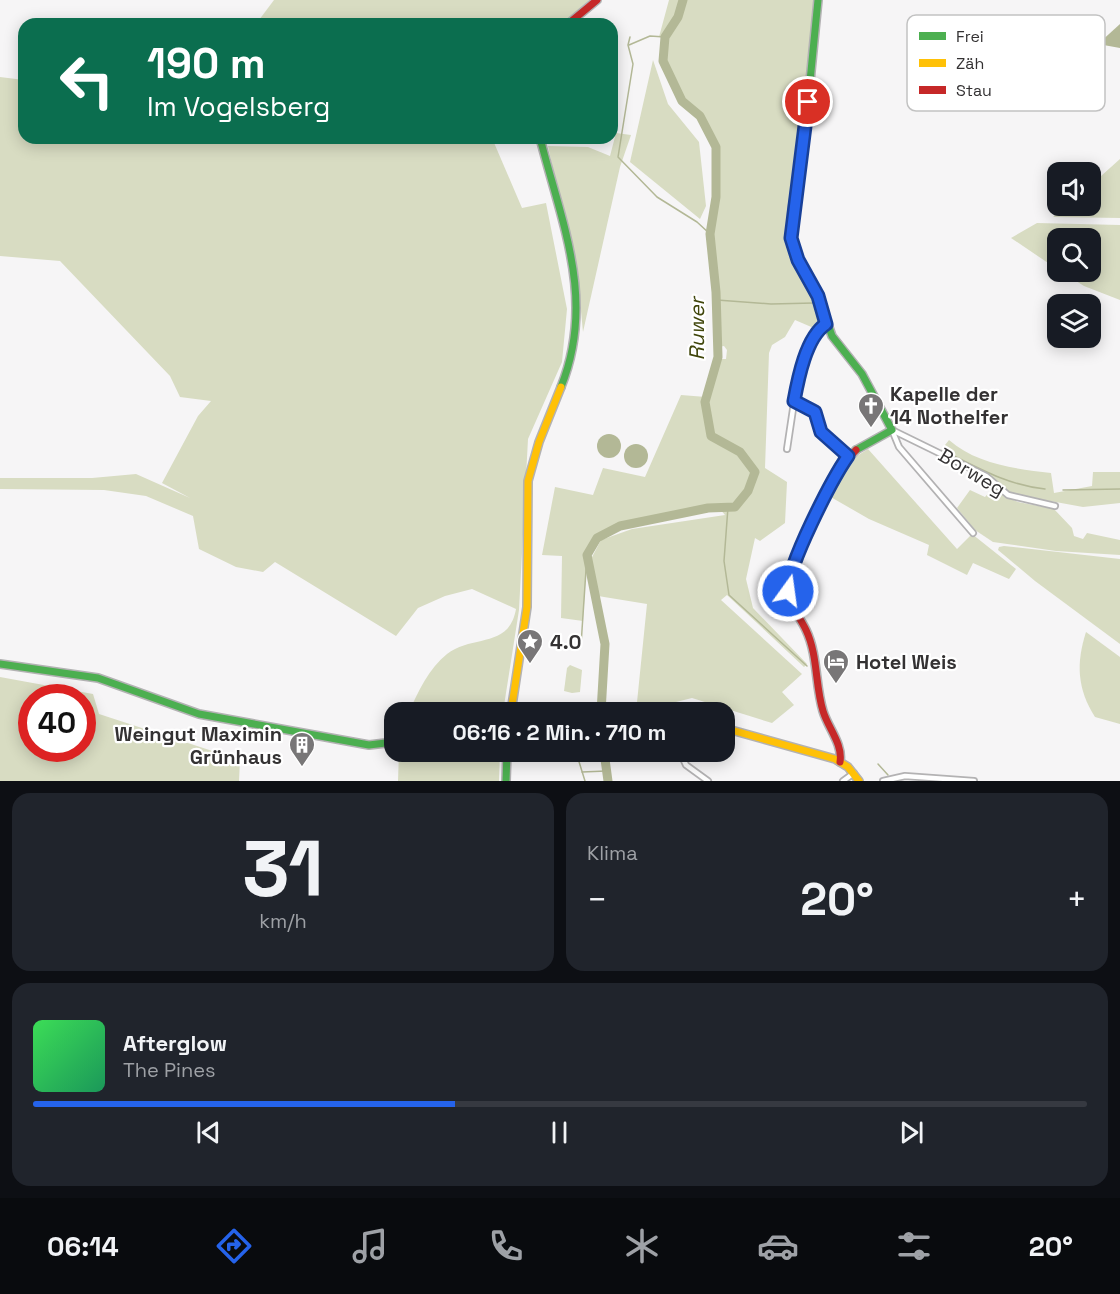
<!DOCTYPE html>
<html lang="de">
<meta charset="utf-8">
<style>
:root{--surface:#171b24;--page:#20242c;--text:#f1f3f6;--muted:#9ea1a6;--line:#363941;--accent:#2563eb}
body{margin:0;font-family:"Space Grotesk",sans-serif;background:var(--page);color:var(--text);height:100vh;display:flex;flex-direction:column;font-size:22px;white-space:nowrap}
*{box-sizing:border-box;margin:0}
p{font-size:20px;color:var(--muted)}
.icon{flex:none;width:33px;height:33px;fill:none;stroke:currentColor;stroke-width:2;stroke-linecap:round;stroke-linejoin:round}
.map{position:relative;height:781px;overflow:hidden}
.details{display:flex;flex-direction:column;gap:12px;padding:12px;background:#0d0f14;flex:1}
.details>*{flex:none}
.hud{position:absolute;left:18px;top:18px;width:600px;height:126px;border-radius:18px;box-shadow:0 3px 15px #0003;background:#0b6e4f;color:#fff;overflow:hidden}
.controls{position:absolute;left:1047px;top:162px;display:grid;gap:12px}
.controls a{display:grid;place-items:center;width:54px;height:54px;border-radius:12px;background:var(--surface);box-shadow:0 3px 15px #0003;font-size:30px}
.speed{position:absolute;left:18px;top:684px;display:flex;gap:12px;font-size:30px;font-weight:700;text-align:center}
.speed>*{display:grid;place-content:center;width:78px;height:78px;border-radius:50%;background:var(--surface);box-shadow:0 3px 15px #0003;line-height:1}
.speed .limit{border:9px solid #d22;background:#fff;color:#111}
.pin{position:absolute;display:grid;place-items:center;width:51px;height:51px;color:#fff;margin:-26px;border:3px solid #fff;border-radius:50%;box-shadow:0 2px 6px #0007}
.me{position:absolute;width:66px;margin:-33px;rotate:14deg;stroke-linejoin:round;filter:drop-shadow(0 0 4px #0008)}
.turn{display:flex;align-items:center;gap:21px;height:126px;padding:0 30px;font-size:27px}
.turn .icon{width:78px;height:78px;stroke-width:2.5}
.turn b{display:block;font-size:42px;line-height:51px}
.big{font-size:45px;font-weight:800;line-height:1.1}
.details .widget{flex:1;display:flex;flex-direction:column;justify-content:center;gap:9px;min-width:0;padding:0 21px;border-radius:18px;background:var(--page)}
.details .dial{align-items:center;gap:0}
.dial b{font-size:78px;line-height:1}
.song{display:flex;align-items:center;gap:18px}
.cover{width:72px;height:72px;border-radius:9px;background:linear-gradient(135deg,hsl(130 70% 55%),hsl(150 70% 35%))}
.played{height:6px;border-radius:3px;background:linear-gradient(90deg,var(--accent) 40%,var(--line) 40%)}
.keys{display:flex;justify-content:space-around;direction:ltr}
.heat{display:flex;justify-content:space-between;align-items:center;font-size:33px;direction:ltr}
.details .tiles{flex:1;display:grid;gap:12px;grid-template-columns:1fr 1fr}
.widget:last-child{grid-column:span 2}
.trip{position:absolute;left:384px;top:702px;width:351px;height:60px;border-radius:18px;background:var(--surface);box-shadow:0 3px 15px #0003;font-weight:800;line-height:60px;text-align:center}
.menu{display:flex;height:96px;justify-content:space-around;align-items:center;background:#090b0e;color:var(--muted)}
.menu .icon{width:42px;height:42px}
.menu .on{color:var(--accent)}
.menu b{font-size:27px;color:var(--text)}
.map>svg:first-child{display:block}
</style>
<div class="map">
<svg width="1120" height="781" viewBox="0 0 1120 781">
<rect width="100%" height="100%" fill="#f6f5f6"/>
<!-- green -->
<g fill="#d8dcc2" fill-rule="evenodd">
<path d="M274,0H589L563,24H256Z"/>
<path d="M669,0H814L804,118L787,238L821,314L816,329L795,320L785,337L772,345L769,353L765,468L787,482L785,523L760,541L755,538L746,579L753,608L807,664L804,667L727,595L721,600L802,674L782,692L794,705L772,723L692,698L636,712L647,604L598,596L591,559L601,540L632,529L725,515L719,508L620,526L597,538L587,556L583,621L561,618L562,556L542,555L555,487L593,495L603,468L645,477L681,395L706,397L717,359H726L727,350L724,346L718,347L710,234L716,197V147L700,116L682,101L663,61L665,38L659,37Z"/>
<path d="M653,60L668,104L699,142L706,206L700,219L630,162Z"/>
<path d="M0,77L24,80V138H492L522,208L546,203L567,309L562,362L528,439L519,610L503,712H409C418,692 429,668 447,654C472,634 509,649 516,609L472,589L445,596L418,608L396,636L275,562L263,572L236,567L199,549L193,516L146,496L104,490L0,489V478H92L136,474L190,498L162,483L198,416L211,401L180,397L170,376L60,261L0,256Z"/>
<path d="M616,133L631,135L620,167L583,332L580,301L548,146L588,147L610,156Z"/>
<path d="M1120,159V218L1053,217L1066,206H1090L1091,185Z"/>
<path d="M1037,223L1120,225V300L1084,286L1062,272H1090V238H1058L1057,269L1011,238Z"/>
<path d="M949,440C976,464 1016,469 1051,473L1054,493L1092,486L1093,472H1120V503L1083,507L1012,494L989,475L941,450Z"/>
<path d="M868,449L957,549L972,534L1016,569L1009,579L973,563L967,575L927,555L929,545L869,519L829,496L849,461Z"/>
<path d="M994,487L1004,496L1018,502L1054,509L1072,528L1074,536L1083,539L1087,533L1120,540V555L1056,551L993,542L975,530L957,508L970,490L985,497Z"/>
<path d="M1004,546L1120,559V644L1035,581L998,550L999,547Z"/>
<path d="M1086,632L1120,657V724L1095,717C1077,689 1076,663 1086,632Z"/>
<path d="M570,665L582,670L580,692L572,693L564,691L567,668Z"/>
<path d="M0,677L93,694L99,714L240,760L239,781H0ZM32,698H82V748H32Z"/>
<path d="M399,752H500L499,781H398Z"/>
</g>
<!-- water -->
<g fill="#b3b896">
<path d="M1120,24V48L1098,44Z"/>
<circle cx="609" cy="446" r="12"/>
<circle cx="636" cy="456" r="12"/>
</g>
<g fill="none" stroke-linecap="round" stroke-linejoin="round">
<!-- stream -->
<g stroke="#b3b896" stroke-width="1.5">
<path d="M630,37L628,45L633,64L618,157L657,197L697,222L710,234"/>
<path d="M629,45L650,36L665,37"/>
<path d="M717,300L771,304L814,303"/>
<path d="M946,452C980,469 1008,485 1045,489"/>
<path d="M1063,490L1120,489"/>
<path d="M728,507L724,561L729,595L807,666"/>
<path d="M581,645L587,555"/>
<path d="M576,752L585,781"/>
<path d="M878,764L888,775"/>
<path d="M582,772L606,771"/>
<path d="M895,781H896"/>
</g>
<!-- river -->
<g stroke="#b3b896" stroke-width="9">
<path d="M601,712L605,644L587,555L597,538L620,526L708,508L735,507L748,491L755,472L740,452L711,436L705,402L718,357L716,292L710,234L716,197V147L700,116L682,101L663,61L665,37L678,17L683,0"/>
<path d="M604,752L608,781"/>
</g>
<defs>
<g id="street">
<path d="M794,401L815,412L821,432L847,456"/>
<path d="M892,430L986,476L1008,495L1055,506"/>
<path d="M892,430L899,447L973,533"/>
<path d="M787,449L799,369L821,328L826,324"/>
<path d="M680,752L686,765L708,781"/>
<path d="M843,781L854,773"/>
<path d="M883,781L905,776L974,781"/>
</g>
<g id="fast">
<path d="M818,0L806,122L792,210L791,238L798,260L818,296L832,336L862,374L892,430L856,450"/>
<path d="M540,138C562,224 596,300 561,387"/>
<path d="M0,664L98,678L199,714L369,745L394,742"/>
<path d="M506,781L507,752"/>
</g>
<g id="slow">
<path d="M511,712L527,607L528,481L539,442L561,387"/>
<path d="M724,728L835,759L848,767L859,781"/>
</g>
<g id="jam">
<path d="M568,24L597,0"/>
<path d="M840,762C843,744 828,728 823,711C815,685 818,655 806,630C800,617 788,604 788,589C788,558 834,472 856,450"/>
</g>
</defs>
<!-- street casing -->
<use href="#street" stroke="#b3b2b3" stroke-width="8"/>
<!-- fast casing -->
<use href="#fast" stroke="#b3b2b3" stroke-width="10"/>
<!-- slow casing -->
<use href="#slow" stroke="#b3b2b3" stroke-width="10"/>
<!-- jam casing -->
<use href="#jam" stroke="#b3b2b3" stroke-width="10"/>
<!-- street -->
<use href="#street" stroke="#fefefe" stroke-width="4.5"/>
<!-- fast -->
<use href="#fast" stroke="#4caf50" stroke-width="7"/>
<!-- slow -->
<use href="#slow" stroke="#ffc107" stroke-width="7"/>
<!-- jam -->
<use href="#jam" stroke="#c62828" stroke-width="7"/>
</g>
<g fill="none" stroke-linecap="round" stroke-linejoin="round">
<defs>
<path id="route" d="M788,591C787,566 832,479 848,456L821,432L815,412L794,401C798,379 806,337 826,324L818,296L798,260L791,238L808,102"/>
</defs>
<!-- route casing -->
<use href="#route" stroke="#184099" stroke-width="15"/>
<!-- route -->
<use href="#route" stroke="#2563eb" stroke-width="10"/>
</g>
<!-- icons -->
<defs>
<symbol id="church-pin" viewBox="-11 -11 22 30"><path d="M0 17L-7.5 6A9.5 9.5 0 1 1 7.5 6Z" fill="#787677" stroke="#fff"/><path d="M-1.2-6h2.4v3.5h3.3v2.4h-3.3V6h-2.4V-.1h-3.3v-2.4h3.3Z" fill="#fff"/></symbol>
<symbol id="sight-pin" viewBox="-11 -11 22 30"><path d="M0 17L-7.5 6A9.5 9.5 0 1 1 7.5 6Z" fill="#787677" stroke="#fff"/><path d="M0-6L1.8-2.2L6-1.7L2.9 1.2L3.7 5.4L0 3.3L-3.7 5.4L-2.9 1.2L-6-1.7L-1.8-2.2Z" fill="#fff"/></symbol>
<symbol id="hotel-pin" viewBox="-11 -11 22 30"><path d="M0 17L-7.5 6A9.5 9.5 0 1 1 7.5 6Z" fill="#787677" stroke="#fff"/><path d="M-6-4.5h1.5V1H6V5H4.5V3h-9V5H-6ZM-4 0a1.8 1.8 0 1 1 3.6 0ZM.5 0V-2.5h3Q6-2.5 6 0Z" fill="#fff"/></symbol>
<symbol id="building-pin" viewBox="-11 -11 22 30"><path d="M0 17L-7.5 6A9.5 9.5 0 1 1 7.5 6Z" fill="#787677" stroke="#fff"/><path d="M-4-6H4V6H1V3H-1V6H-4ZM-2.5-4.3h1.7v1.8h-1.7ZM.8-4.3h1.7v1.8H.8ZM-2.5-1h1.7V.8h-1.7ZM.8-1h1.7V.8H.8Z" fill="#fff"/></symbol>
</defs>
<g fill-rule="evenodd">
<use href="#church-pin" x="856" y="391" width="30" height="40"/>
<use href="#sight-pin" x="515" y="627" width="30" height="40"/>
<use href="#hotel-pin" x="821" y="647" width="30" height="40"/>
<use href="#building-pin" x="287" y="730" width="30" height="40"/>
</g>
<g text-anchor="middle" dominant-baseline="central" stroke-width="4.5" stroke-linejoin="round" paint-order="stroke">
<!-- poi labels -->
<g font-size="20" font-weight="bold" fill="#343233" stroke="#fff" text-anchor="start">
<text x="890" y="394">Kapelle der<tspan x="890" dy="23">14 Nothelfer</tspan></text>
<text x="550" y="642">4.0</text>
<text x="856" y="662">Hotel Weis</text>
<text x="282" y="734" text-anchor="end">Weingut Maximin<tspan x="282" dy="23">Grünhaus</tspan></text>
</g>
<!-- street labels -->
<g font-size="20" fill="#343233" stroke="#fff">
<text transform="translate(972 472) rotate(31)">Borweg</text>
</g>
<!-- water labels -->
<g font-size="21" font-style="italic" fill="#40460b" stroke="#fff">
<text transform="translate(696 329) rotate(-90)">Ruwer</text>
</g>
</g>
<!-- legend -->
<rect x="907" y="15" width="198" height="96" rx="9" fill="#fff" stroke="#c2c2c2" stroke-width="1.5"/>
<rect x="919" y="32" width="27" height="8" fill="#4caf50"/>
<rect x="919" y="59" width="27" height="8" fill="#ffc107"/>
<rect x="919" y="86" width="27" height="8" fill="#c62828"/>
<g font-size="16" fill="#343233">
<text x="956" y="42">Frei</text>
<text x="956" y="69">Zäh</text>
<text x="956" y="96">Stau</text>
</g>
</svg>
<div class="controls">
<a><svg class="icon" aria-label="sound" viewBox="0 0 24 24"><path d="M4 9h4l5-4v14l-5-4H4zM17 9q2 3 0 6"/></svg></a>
<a><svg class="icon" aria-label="search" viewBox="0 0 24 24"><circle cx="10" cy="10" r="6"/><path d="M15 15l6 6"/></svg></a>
<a><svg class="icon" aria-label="layers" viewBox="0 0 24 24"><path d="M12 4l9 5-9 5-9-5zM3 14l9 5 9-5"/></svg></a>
</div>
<div class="speed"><div class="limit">40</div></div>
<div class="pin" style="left:808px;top:102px;background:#d93025"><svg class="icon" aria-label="arrive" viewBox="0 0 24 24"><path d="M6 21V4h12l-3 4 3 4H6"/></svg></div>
<svg class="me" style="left:788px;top:591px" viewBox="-20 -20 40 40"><circle r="17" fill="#2563eb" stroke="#fff" stroke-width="3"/><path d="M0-11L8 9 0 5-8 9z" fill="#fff"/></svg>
<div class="trip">06:16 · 2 Min. · 710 m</div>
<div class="hud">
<div class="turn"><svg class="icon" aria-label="left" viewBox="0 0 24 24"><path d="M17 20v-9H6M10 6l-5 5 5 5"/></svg><div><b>190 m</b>Im Vogelsberg</div></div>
</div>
</div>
<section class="details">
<div class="tiles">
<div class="widget dial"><b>31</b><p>km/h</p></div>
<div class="widget"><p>Klima</p>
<div class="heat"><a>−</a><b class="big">20°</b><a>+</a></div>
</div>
<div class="widget">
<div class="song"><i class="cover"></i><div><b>Afterglow</b><p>The Pines</p></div></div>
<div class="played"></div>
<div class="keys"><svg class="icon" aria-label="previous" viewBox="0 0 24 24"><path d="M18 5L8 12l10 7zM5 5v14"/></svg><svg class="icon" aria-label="pause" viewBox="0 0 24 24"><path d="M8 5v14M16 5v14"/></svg><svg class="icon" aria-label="next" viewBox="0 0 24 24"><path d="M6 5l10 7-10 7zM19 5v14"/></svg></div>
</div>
</div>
</section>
<nav class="menu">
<b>06:14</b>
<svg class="icon on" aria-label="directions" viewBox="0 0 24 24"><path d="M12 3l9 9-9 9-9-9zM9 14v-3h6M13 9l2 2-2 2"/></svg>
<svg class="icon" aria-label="music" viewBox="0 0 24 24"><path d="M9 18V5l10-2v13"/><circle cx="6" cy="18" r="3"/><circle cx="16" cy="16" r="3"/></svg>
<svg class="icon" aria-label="phone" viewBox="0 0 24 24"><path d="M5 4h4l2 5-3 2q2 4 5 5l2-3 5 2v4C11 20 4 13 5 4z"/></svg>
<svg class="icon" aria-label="climate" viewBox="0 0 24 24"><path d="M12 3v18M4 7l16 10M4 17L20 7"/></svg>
<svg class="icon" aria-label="car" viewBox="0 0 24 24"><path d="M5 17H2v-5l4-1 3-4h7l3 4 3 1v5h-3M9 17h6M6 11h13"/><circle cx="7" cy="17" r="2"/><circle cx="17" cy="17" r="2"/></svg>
<svg class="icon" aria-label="filters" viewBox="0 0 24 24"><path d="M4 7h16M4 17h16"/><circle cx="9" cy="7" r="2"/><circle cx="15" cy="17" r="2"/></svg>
<b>20°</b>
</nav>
